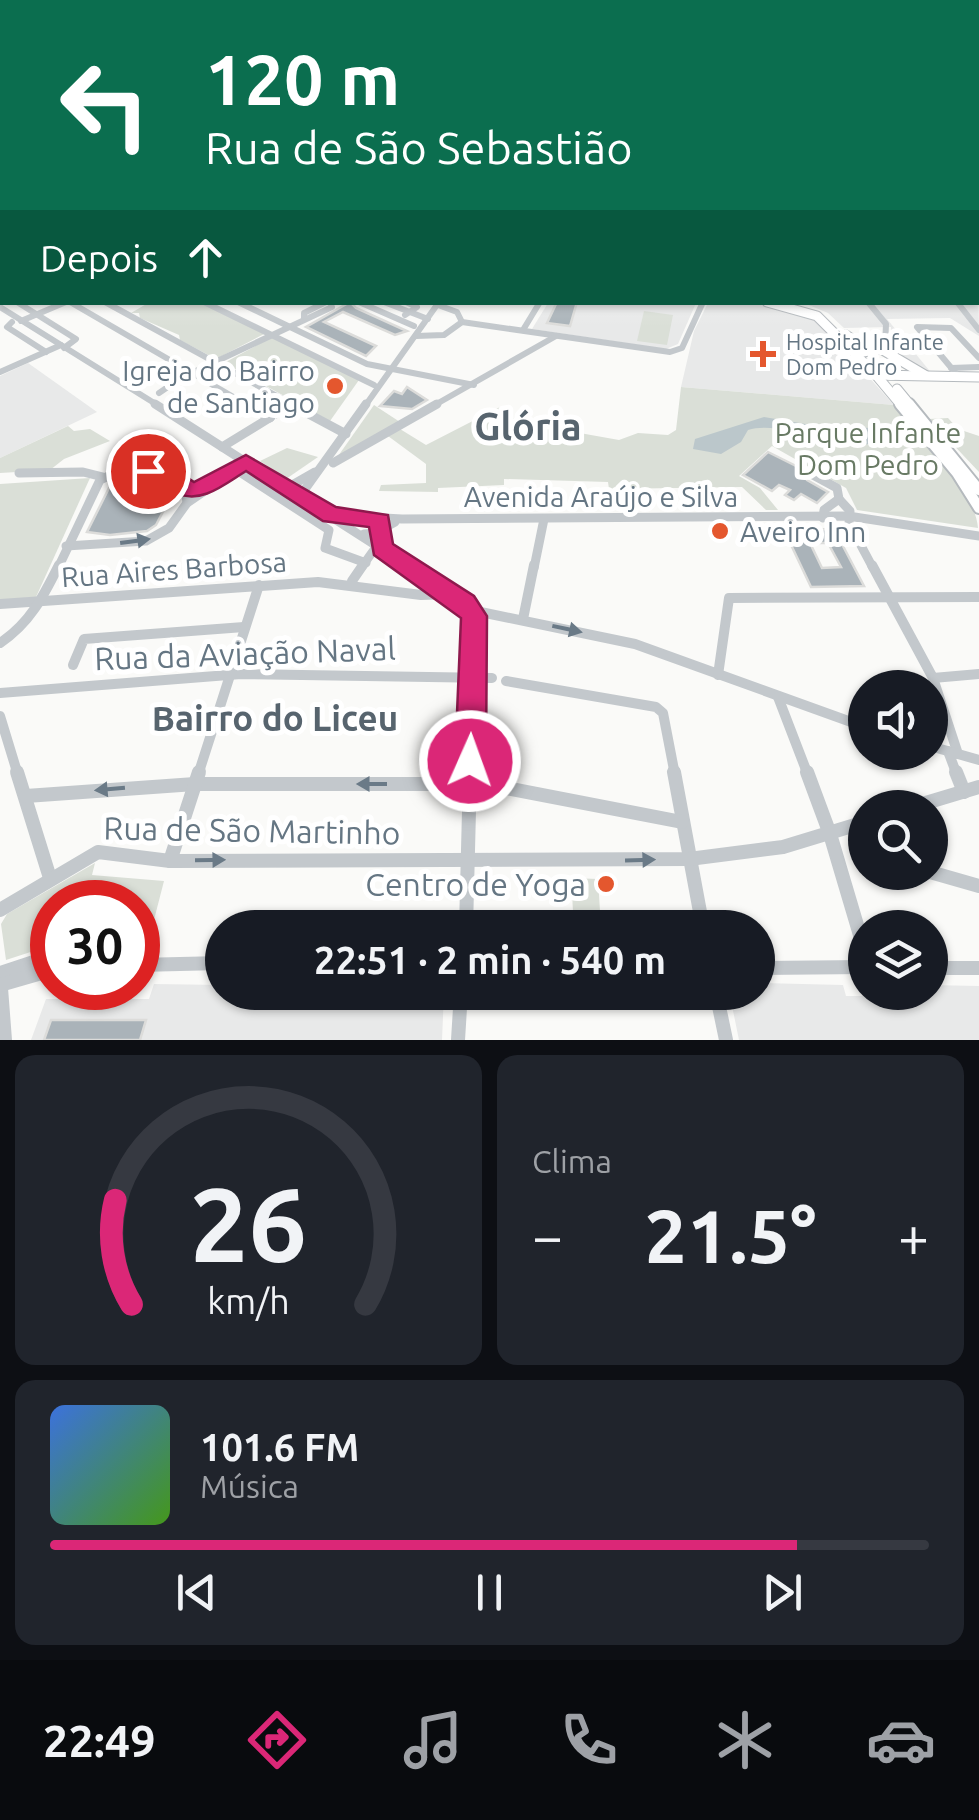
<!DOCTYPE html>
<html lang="pt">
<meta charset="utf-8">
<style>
:root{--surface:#171b24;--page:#20242c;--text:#f1f3f6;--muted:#9ea1a6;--line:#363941;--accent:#db2777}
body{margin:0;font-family:Ubuntu,sans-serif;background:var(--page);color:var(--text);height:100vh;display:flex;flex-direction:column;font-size:38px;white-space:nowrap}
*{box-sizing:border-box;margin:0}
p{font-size:32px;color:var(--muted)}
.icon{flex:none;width:55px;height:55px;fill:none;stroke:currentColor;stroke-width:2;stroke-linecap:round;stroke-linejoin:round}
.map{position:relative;height:1040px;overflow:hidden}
.drawer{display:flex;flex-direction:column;gap:15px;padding:15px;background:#0d0f14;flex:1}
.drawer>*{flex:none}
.banner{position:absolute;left:0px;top:0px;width:980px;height:305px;box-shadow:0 2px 8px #0004;background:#0b6e4f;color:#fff;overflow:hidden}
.tools{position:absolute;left:848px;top:670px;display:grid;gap:20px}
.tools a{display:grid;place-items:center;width:100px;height:100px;border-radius:50%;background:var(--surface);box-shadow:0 2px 8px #0004;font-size:50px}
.speed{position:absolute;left:30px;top:880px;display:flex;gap:20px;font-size:50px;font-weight:700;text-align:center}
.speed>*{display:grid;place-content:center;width:130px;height:130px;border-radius:50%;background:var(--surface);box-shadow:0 2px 8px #0004;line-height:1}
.speed .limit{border:15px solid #d22;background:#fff;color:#111}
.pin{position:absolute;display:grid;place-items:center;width:85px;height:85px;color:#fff;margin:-42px;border:5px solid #fff;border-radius:50%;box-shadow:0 2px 10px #0007}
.me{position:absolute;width:110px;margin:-55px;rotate:2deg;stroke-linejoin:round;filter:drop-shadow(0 0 8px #0008)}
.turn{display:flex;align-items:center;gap:35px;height:210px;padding:0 40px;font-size:45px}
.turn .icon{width:130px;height:130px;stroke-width:2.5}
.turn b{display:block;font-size:70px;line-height:85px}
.then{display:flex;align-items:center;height:95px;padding:0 40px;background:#0003;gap:20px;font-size:38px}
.big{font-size:75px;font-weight:600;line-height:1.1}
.drawer .card{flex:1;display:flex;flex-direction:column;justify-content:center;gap:15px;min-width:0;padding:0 35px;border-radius:20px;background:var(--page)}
.drawer .dial{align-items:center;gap:0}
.dial svg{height:260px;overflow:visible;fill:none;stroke:var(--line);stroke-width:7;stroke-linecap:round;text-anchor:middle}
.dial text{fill:var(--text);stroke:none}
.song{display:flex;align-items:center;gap:30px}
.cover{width:120px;height:120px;border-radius:15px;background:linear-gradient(135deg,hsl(220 70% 55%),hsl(100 70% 35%))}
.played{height:10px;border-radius:5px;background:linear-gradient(90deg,var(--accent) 85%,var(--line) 85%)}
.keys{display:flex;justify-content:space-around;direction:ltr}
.heat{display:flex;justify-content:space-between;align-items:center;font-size:55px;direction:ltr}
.drawer .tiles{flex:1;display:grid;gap:15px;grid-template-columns:1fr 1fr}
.card:last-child{grid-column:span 2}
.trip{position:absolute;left:205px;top:910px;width:570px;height:100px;border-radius:50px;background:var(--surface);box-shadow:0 2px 8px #0004;font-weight:600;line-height:100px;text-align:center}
.menu{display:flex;height:160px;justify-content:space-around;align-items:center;background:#090b0e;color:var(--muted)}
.menu .icon{width:70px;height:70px}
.menu .active{color:var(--accent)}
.menu b{font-size:45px;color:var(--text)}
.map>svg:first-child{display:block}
</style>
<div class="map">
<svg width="979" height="1040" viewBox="0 0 979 1040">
<rect width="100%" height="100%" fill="#fafaf8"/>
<!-- built -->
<g fill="#e8e9e9">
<path d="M978,258L979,336L950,318L887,319L933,375L892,349L891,327L844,328L828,313L804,303L978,302Z"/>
<path d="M548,303H696L678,344L666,349L532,329Z"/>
<path d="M708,303H752L812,317L843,348L837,350L839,358L856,363L894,405L681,387L694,331Z"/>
<path d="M28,363L97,412L0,458V376Z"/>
<path d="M758,983L843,985L846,996H915L914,993L930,992V985L979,986V1040H739L730,996L758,992Z"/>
<path d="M154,984L222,985V992L444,993L442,1040H31L46,999H149Z"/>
</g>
<!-- green -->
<g fill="#dadfd7">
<path d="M148,303H202L264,334L216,359L180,340L179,335L140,318L139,313H131Z"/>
<path d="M644,311L673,315L667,345L637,341Z"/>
<path d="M272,337L359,380L330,421L224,363Z"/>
<path d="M681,387L894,405C919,435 975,489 978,528L857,510L846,488L772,446L739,476L760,488L778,510H766L742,487L609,489L608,482L504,479V485L438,488V492L379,491L381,485L426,483V464L388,436L400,429L426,445L500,407L518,422L619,440L638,433L668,435L676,430Z"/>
<path d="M374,405L400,422L336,459Z"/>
<path d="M948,418L958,429L979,436V472L929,419Z"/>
<path d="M68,426L74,431L90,429L110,441L64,459L50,470L0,473V458Z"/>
<path d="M287,448L318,457L286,479L260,461Z"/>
<path d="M90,478L36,597L0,600V484Z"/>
<path d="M95,863L92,875L164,881L147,947L138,946V902H52V945L6,960L1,924L7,914Z"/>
<path d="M571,878L598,879L601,927H574Z"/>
</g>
<!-- water -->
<path fill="#bbc7cb" d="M764,417L817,426L872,428L878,440C854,458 785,418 748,430L741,442L721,454L693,449L695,439Z"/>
<!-- building -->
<g fill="#aab3b9" stroke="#dcdcda" stroke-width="2.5" fill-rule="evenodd">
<path d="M350,302L356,308L407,331L395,335L343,312L324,322L376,346L366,356L306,327Z"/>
<path d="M557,302H577L570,326L547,323Z"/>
<path d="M407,387L427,400L412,409L380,406L394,391L402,394Z"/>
<path d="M768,452L806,471L807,480L828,492L817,503L801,494L794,500L785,495L790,490L779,485L772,491L743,475Z"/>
<path d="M164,484L163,487L170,488L164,503L168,502L156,525L147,531L110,535L87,532L109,488Z"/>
<path d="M834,529L864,586L811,587L784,530ZM810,543H828L841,567L822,568Z"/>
<path d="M51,1020H146L140,1040H44Z"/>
</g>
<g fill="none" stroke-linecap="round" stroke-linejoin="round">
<!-- minor-tunnel -->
<path stroke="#d5d9db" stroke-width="9" stroke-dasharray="9 4" stroke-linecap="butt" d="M274,415L284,409"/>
<defs>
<g id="major-far2">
<path d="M0,254L2,250"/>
<path d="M0,273L2,268"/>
</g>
<g id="major-far1">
<path d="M767,302L817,316L876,375L979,377"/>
<path d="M846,335L867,349"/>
<path d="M863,352L881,349L925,375"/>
<path d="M876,375L902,406"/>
<path d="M897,389L911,406"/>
</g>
<g id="major">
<path d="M900,404L957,473L979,508"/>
<path d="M909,404L979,490"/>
</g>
</defs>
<!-- major-far2 casing -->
<use href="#major-far2" stroke="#b5babe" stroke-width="9"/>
<!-- major-far1 casing -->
<use href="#major-far1" stroke="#b5babe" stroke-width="11"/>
<!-- major casing -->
<use href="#major" stroke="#b5babe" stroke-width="14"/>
<!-- minor-far3 -->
<g stroke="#c3c8cc" stroke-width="6">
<path d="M17,302L76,339L64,348"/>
<path d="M70,302L249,406"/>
<path d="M105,302L295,406"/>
<path d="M204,302L374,385"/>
<path d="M238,302L367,364L474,385"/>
<path d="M359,302L414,326"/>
<path d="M384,302L428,319"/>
<path d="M868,302L886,324L885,346L889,353"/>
<path d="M957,302L979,330"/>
<path d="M438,305L457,312L462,322L670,352L682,348L703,302"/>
<path d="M0,307L159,406"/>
<path d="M405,315L417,307L406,302"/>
<path d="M304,318V313L326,302"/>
<path d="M21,321L66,302"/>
<path d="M12,322L7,327L46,352"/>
<path d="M523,330L540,302"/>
<path d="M416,336L444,335L462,322"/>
<path d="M951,368L979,367"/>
<path d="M0,372L61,345"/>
<path d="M959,377L917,327L951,328L979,358"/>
<path d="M159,393L181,378L332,307L330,302"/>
<path d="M365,406L439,302"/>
<path d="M433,406L556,336"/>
</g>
<!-- minor-far2 -->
<g stroke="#c3c8cc" stroke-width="9">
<path d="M155,404L411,568"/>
<path d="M245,404L270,418"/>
<path d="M290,404L346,434"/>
<path d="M222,447L271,417"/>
<path d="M333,463L437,404"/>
<path d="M235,469L329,530L325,548L366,563"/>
<path d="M19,473L83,472L103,477"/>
<path d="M813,475L837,488L839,499L850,511L849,523L873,568"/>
<path d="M287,488L315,472"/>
<path d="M293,506L366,404"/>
<path d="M330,515L402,519L848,516L979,536"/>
<path d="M823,518L824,510L839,499"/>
<path d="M364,534L375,533L395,522"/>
<path d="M66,546L146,541L169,528L187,503L247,462"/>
<path d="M58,568L100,480C129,465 160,467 185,488L187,503"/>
<path d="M361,568L376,547"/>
<path d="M534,568L544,519"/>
</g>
<!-- minor-far1 -->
<g stroke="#c3c8cc" stroke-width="10">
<path d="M408,565L471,610L635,644L865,727"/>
<path d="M872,565L933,678L958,754"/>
<path d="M352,581L363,565"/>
<path d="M0,604L318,582L421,595L452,594"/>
<path d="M523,619L534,565"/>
<path d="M0,643C30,623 43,597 59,565"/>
<path d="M73,665L84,639L244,627"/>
<path d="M718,675L729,598L979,597"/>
<path d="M933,678L979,674"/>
<path d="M506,681L656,707L663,713L675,775"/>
<path d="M0,693L241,674L492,678"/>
<path d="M778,697L808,775"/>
<path d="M0,716L18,775"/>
<path d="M930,746L979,760"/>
<path d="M948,751L957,775"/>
<path d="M198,775L259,585"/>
<path d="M470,775L474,616L471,610"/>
</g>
<!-- minor -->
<g stroke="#c3c8cc" stroke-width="14">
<path d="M17,772L50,878"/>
<path d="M674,772L703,928"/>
<path d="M807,772L830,834L865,952"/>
<path d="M956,772L964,792"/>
<path d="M26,796L195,784H457L506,788L682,822"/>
<path d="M909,808L979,787"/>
<path d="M170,861L199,772"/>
<path d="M930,872L979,886"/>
<path d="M0,910L98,852L170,861L689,859L783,847L865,822"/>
<path d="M466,928L470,772"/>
<path d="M138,965L222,963"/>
<path d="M758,968L865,967"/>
<path d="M930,968H979"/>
<path d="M0,973L52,956"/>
<path d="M0,975L5,1040"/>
<path d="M716,992L726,1040"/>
<path d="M458,1040L461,992"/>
</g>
<!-- major-far2 -->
<use href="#major-far2" stroke="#fff" stroke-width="6"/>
<!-- major-far1 -->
<use href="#major-far1" stroke="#fff" stroke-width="9"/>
<!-- major -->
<use href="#major" stroke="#fff" stroke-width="10"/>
<!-- minor-bridge -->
<path stroke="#c3c8cc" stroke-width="14" d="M0,985L52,970"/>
</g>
<!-- one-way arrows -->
<defs><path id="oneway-solid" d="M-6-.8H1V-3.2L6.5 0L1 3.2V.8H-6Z" transform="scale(2.5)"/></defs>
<g fill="#6a7a87">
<use href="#oneway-solid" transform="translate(135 541) rotate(-8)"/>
<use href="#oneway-solid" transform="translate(567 629) rotate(12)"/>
<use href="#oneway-solid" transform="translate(372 784) rotate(-180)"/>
<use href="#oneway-solid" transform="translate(110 789) rotate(175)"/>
<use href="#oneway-solid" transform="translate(210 860) rotate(-1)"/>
<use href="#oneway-solid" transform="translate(640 860) rotate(-2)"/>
</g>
<!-- sky -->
<linearGradient id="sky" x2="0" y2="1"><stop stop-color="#96bcdc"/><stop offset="0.55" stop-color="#fdfdfc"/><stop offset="1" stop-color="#fdfdfc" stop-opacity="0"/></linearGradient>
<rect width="979" height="327" fill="url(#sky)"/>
<!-- route -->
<path fill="#db2777" stroke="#8e194d" stroke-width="2.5" d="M246,455L336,507L388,515L393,544L474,596L487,616L486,761L481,772L470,776L459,772L455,761L461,618L374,555L369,527L323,521L246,471C226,483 201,505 177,493C163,486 156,480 140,476L137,471L148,464L174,469L194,482Z"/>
<!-- markers -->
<g fill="#e4572e" stroke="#fff" stroke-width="4">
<path d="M758 339h10v10h10v10h-10v10h-10v-10h-10v-10h10z"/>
<circle cx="335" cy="386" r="10"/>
<circle cx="720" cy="531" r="10"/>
<circle cx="606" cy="884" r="10"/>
</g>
<g text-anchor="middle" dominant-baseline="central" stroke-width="10" stroke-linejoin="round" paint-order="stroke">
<!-- far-poi labels -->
<g font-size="22" fill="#657683" stroke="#fff" text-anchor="start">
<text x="786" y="341">Hospital Infante<tspan x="786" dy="25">Dom Pedro</tspan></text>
</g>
<!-- poi labels -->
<g font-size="28" fill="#657683" stroke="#fff" text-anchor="end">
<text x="315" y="370">Igreja do Bairro<tspan x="315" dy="32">de Santiago</tspan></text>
<text x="740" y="531" text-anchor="start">Aveiro Inn</text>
</g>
<!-- park labels -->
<g font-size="28" fill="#687a64" stroke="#fff">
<text x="868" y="432">Parque Infante<tspan x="868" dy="32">Dom Pedro</tspan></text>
</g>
<!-- street labels -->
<g font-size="28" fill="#657683" stroke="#fff">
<text x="601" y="496">Avenida Araújo e Silva</text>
<text transform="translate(174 569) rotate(-4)">Rua Aires Barbosa</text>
</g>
<!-- near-street labels -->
<g font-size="32" fill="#657683" stroke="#fff">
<text transform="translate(245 653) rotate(-2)">Rua da Aviação Naval</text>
<text transform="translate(252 830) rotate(1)">Rua de São Martinho</text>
</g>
<!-- near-poi labels -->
<g font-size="32" fill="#657683" stroke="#fff" text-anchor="end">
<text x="586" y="884">Centro de Yoga</text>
</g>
<!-- near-neighbourhood labels -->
<g font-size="35" font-weight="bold" fill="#57646e" stroke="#fff">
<text x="275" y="718">Bairro do Liceu</text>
</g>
<!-- district labels -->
<g font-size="38" font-weight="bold" fill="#57646e" stroke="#fff">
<text x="528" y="426">Glória</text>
</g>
</g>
</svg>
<div class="tools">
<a><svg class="icon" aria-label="sound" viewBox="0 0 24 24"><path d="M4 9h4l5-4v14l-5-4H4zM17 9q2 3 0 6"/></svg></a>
<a><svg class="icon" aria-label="search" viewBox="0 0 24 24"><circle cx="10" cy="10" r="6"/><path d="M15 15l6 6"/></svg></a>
<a><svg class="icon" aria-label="layers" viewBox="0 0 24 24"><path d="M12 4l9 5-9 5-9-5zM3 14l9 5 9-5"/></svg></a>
</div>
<div class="speed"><div class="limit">30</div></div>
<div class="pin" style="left:148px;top:471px;background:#d93025"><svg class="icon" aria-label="arrive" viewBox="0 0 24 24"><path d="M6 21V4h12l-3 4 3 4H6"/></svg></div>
<svg class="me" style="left:470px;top:761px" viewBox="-20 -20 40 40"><circle r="17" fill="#db2777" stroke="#fff" stroke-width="3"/><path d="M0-11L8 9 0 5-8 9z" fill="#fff"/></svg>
<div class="trip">22:51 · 2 min · 540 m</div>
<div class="banner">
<div class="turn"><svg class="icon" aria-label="left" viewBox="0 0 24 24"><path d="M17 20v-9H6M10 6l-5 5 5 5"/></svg><div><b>120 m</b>Rua de São Sebastião</div></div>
<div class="then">Depois<svg class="icon" aria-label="ahead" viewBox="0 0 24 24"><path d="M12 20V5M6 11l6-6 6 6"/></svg></div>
</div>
</div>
<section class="drawer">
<div class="tiles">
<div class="card dial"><svg viewBox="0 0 100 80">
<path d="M14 69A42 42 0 1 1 86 69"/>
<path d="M14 69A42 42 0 0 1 9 37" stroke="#db2777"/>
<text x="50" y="56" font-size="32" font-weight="700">26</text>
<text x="50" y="72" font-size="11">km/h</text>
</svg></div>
<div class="card"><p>Clima</p>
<div class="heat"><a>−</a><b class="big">21.5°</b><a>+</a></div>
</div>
<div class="card">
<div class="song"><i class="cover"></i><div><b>101.6 FM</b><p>Música</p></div></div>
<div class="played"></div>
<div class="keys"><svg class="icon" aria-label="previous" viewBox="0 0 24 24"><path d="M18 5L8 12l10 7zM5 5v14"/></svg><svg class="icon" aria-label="pause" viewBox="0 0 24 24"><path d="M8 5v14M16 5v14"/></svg><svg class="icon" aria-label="next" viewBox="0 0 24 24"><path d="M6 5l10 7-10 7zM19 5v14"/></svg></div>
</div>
</div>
</section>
<nav class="menu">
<b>22:49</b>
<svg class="icon active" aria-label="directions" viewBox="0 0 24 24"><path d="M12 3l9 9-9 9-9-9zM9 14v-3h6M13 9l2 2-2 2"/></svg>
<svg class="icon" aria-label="music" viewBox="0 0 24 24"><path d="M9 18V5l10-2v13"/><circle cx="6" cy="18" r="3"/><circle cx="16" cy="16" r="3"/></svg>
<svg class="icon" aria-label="phone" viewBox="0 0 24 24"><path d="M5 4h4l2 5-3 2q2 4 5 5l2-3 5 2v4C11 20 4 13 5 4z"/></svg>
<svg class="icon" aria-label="climate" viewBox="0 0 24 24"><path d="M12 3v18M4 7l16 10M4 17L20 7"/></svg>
<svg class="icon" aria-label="car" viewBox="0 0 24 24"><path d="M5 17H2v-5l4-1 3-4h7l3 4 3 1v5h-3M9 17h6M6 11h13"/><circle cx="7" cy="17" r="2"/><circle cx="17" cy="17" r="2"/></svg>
</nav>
